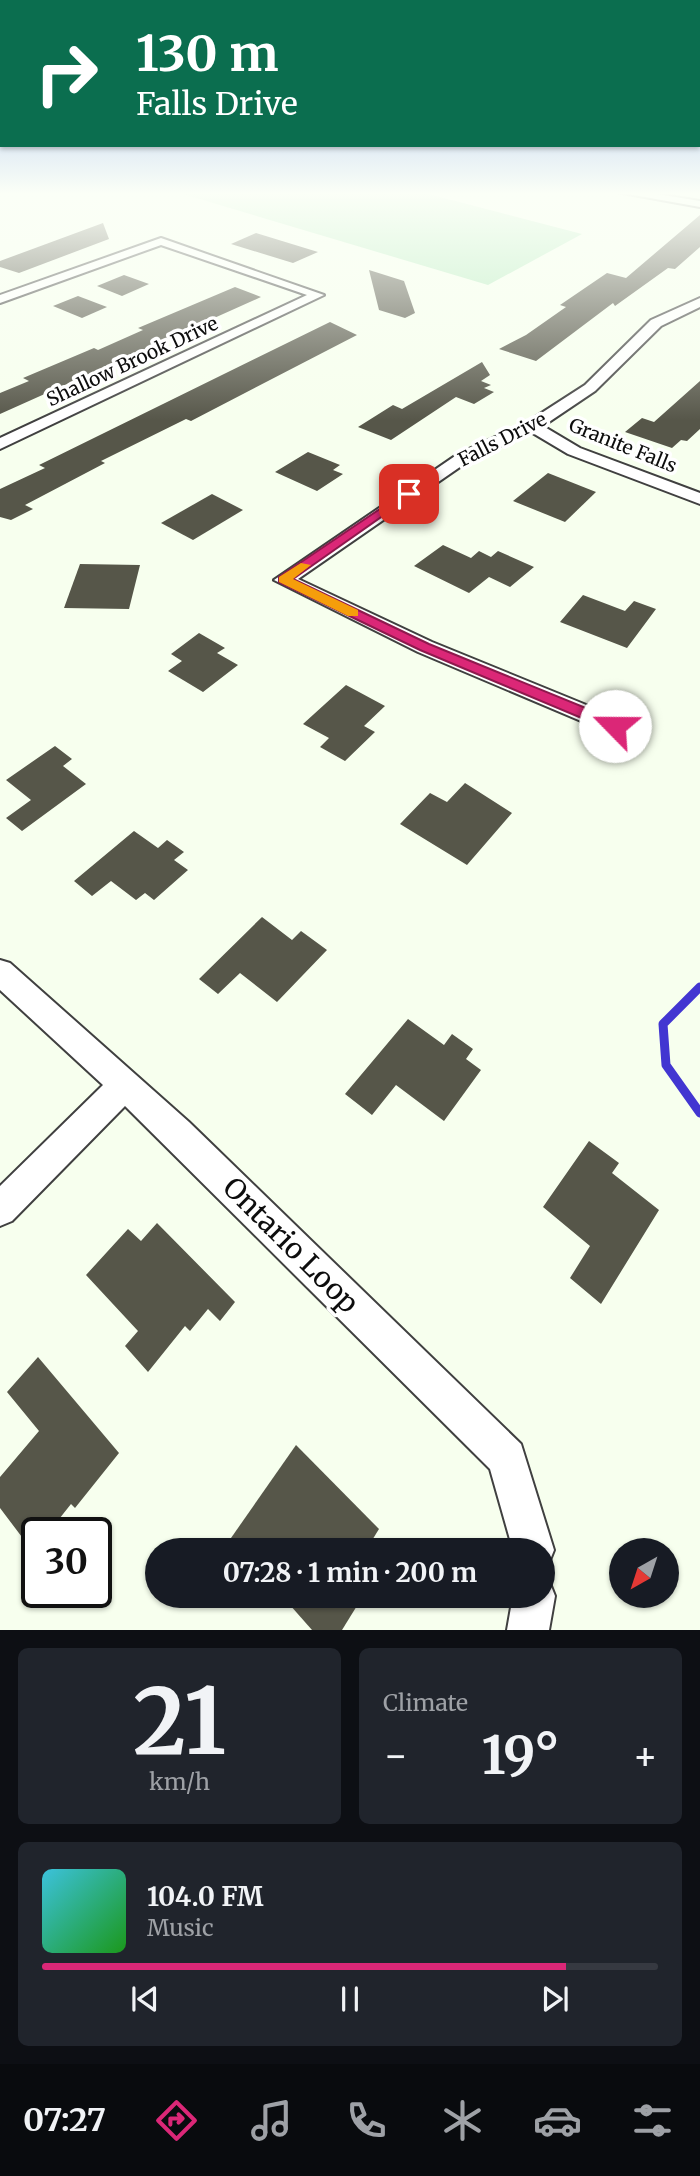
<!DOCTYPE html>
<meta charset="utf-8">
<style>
:root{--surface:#171b24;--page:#20242c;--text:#f1f3f6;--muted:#9ea1a6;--line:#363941;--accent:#db2777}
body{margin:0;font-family:Merriweather,serif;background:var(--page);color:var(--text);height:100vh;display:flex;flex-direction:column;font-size:26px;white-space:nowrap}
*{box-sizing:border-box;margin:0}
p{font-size:23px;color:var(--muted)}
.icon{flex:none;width:38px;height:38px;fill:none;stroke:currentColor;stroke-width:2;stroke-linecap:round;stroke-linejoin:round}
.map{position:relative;height:1630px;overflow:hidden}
.details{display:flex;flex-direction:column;gap:18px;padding:18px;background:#0d0f14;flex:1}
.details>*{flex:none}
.banner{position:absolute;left:0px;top:0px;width:700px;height:147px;box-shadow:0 2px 5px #0004;background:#0b6e4f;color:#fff;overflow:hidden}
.needle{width:46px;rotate:219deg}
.buttons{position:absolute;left:609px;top:1538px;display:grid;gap:14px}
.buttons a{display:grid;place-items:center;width:70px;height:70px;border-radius:50%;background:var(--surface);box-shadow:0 2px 5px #0004;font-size:35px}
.speed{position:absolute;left:21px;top:1517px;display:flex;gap:14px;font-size:35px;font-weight:700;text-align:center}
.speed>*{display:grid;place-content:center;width:91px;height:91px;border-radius:50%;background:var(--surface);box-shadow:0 2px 5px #0004;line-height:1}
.speed .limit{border:4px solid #111;border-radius:10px;background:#fff;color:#111}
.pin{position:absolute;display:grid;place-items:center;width:60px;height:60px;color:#fff;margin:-30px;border-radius:14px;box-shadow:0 4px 10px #0006}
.me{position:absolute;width:77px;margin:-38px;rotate:293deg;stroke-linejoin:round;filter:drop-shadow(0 0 5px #0008)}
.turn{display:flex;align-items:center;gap:24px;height:147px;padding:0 21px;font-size:32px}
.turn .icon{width:91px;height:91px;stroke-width:2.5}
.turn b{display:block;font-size:49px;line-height:60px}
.big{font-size:52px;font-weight:700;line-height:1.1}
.details .card{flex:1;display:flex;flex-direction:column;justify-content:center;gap:10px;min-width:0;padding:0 24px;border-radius:10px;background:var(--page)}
.details .dial{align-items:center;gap:0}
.dial b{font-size:91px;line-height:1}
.song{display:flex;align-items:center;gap:21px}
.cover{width:84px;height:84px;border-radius:10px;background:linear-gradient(135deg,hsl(190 70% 55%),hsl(120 70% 35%))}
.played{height:7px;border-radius:4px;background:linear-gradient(90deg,var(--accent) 85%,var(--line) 85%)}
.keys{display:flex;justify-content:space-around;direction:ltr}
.heat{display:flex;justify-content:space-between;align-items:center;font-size:38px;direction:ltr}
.details .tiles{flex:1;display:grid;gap:18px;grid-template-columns:1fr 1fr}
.card:last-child{grid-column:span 2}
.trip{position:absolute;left:145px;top:1538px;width:410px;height:70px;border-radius:35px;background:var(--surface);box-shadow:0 2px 5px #0004;font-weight:700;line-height:70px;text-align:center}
.menu{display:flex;height:112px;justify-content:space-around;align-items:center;background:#090b0e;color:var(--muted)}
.menu .icon{width:49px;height:49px}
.menu .selected{color:var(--accent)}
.menu b{font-size:32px;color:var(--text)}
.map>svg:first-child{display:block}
</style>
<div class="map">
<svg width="700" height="1630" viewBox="0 0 700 1630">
<rect width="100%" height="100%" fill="#f7ffee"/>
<!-- green -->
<path fill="#b6ebbf" d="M176,192H421L582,234L488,285Z"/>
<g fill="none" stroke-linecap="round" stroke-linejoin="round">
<!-- stream -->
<path stroke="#4236d1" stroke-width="9" d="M700,987L663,1024L666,1065L700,1113"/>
</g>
<!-- building -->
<g fill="#565649">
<path d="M700,215V247L675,269L668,268L615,306L613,303L536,361L499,349L526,335L566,307L560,305L607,273L626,278Z"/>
<path d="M103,223L109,239L19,273L0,267V261Z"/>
<path d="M256,233L318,252L293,263L231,244Z"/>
<path d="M369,270L404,281L415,313L405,318L379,310Z"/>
<path d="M124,275L149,284L122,296L97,286Z"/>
<path d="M235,287L261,297L0,414V393L29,381L23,378L94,348L98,350L143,330L138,328Z"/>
<path d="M78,296L107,307L82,318L53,306Z"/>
<path d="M330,322L357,335L191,421L186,419L101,461L105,463L25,505L33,509L11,520L0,517V489L45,468L39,465Z"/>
<path d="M482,362L490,375L481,381L491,385L484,388L494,392L474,404L456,397L391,440L358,427L393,405L402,409Z"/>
<path d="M700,381V429L687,441L681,440L672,448L625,432L642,418L654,422Z"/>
<path d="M308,452L340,465L333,470L343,474L317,491L275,472Z"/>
<path d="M548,473L596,492L565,522L513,501Z"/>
<path d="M212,494L243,510L193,540L161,523Z"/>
<path d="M443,545L471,558L479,551L491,557L498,551L534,567L510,587L489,577L469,593L414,566Z"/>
<path d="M80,564L140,565L129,609L64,608Z"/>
<path d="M583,595L625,611L634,601L656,609L627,648L560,622Z"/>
<path d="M199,633L225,648L217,653L238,665L203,692L168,671L182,661L171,654Z"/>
<path d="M346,685L385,706L364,726L375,732L345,761L320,747L329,738L303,724Z"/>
<path d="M55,746L72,759L63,766L86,784L22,831L6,818L31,800L6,780Z"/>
<path d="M465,783L512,813L467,865L400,824L430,793L447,802Z"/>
<path d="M134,831L158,848L167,840L184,852L174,860L188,870L154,900L145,893L136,900L111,881L92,896L74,881Z"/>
<path d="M262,917L292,940L301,931L327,950L277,1002L240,973L218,994L199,979Z"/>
<path d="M408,1019L444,1045L452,1034L473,1049L466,1059L481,1070L444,1121L396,1085L372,1115L345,1094Z"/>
<path d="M589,1141L619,1163L612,1173L659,1210L601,1304L570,1278L590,1246L543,1207Z"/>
<path d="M157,1223L235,1302L220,1321L208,1309L190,1331L185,1326L148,1372L125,1346L138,1331L86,1275L128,1229L141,1241Z"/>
<path d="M38,1357L119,1453L75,1508L71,1504L48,1533H37V1557L0,1508V1477L39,1431L7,1392Z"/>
<path d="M296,1445L379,1529L366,1550H242L231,1538Z"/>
<path d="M282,1596H363L342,1630H312Z"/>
</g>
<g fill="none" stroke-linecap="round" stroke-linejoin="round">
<defs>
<g id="minor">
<path d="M617,192H645L700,201V207Z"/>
<path d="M161,238L324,295L0,449V438L307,295L161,245L0,303V295Z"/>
<path d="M700,298V307L661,326L595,391L543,426L580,448L700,493V504L568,454L531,432L470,460L298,579L432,642L623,720L626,726L623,732H607L418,652L274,580L458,454L526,423L585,385L651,320Z"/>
<path d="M0,960L10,963L189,1122L521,1444L554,1550L548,1565L542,1567V1550H513L490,1469L125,1106L12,1221L0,1226V1186L103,1085L0,990Z"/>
<path d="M542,1578L549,1581L555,1596L549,1630H507L513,1596H542Z"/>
</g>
</defs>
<!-- minor casing -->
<use href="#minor" stroke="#404040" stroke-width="4"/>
<!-- minor -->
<use href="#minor" fill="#fff" fill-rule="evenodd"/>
</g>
<!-- sky -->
<linearGradient id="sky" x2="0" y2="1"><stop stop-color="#93b3ee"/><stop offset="0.46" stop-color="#fbfff7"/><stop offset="1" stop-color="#fbfff7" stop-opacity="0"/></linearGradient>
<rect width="700" height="421" fill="url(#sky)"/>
<!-- route -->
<path fill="#db2777" stroke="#8e194d" stroke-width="2" d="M405,492L414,494L293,579L429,644L620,722V730H610L420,650L279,582V577Z"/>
<!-- slow -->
<path fill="#f59e0b" d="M301,563L311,565L293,579L358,610V616H348L279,582V577Z"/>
<g text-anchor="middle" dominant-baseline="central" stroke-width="7" stroke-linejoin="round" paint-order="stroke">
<!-- far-street labels -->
<g font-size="19" fill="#0d0d0d" stroke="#fff">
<text transform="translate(132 361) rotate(-25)">Shallow Brook Drive</text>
<text transform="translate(502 439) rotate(-27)">Falls Drive</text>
<text transform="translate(623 445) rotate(22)">Granite Falls</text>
</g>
<!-- near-street labels -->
<g font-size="28" fill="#0d0d0d" stroke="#fff">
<text transform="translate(291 1245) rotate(45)">Ontario Loop</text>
</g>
</g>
</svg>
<div class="buttons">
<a><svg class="needle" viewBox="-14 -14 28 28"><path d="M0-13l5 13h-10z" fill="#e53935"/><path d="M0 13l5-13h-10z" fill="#9ea1a6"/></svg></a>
</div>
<div class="speed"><div class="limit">30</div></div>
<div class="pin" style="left:409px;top:494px;background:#d93025"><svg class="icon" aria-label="arrive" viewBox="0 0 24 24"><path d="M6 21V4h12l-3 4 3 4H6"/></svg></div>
<svg class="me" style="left:615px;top:726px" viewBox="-20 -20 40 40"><circle r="19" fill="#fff"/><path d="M0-13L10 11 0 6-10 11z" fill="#db2777"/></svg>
<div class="trip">07:28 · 1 min · 200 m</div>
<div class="banner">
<div class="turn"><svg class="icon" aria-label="right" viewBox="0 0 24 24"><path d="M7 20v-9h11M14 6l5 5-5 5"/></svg><div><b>130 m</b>Falls Drive</div></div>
</div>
</div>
<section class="details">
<div class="tiles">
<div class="card dial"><b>21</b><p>km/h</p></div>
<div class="card"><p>Climate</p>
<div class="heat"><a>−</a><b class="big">19°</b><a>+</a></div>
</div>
<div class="card">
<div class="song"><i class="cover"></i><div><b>104.0 FM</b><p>Music</p></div></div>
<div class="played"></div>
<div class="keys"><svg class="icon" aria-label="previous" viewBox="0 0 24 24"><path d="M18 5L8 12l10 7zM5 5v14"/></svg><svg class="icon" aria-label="pause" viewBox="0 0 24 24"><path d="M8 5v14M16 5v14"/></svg><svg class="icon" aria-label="next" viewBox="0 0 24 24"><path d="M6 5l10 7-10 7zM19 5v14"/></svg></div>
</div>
</div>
</section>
<nav class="menu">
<b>07:27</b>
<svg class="icon selected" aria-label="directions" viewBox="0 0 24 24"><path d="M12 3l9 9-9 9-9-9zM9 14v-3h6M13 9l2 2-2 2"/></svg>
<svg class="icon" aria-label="music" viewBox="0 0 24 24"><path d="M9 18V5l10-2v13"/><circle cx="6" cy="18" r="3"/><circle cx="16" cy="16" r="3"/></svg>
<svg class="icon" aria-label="phone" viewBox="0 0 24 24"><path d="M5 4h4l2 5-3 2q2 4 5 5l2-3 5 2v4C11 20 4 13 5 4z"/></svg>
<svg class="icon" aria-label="climate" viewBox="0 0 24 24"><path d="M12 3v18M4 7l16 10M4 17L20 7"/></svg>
<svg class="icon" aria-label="car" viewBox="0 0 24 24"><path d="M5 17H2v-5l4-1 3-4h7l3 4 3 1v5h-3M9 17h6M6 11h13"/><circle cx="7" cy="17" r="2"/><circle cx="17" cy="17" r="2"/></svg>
<svg class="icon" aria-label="filters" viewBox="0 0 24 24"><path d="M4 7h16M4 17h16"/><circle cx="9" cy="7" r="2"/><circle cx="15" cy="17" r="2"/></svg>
</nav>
